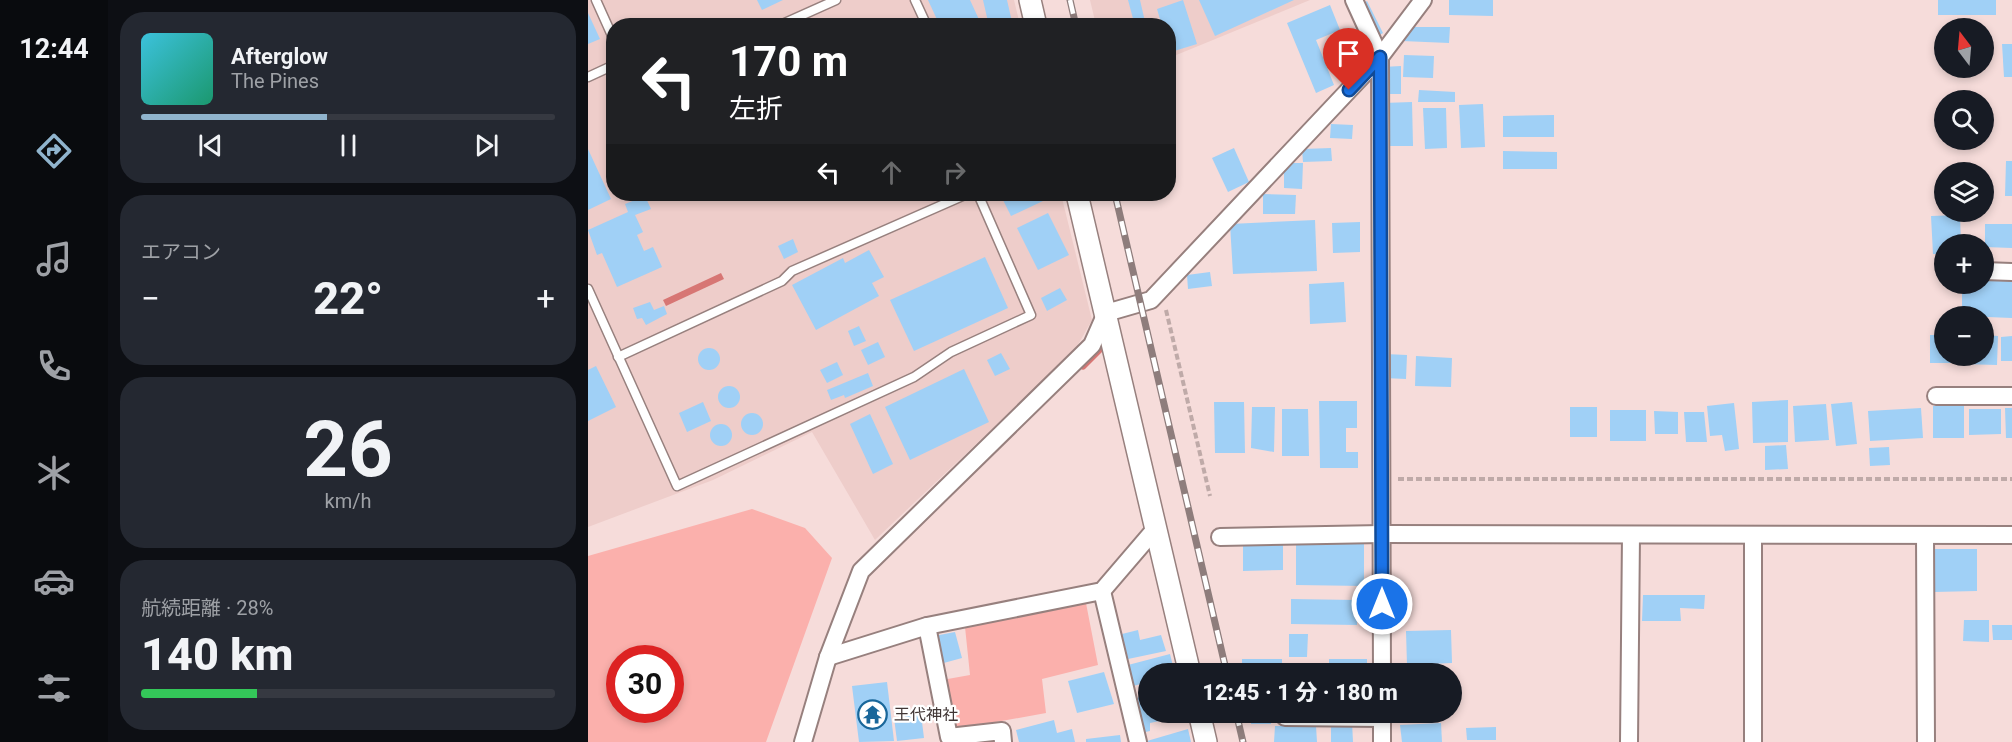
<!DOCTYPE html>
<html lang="ja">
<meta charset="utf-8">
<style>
:root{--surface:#171b24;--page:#242831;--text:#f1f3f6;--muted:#9ea1a6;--line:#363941;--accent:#90b4cd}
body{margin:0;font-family:Roboto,"Noto Sans JP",sans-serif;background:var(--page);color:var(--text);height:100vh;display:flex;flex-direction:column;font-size:22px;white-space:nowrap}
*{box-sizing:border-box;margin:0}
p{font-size:20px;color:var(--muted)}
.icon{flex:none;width:33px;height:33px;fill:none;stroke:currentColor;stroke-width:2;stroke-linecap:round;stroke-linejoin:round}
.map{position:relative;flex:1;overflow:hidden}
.sheet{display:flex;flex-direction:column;gap:12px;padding:12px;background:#0d0f14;width:480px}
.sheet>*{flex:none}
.guide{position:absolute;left:18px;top:18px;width:570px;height:183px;border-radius:24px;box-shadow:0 3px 9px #0003;background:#202124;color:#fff;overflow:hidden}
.needle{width:39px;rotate:344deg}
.buttons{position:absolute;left:1346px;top:18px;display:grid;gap:12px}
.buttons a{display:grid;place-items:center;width:60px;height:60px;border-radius:50%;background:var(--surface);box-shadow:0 3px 9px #0003;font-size:30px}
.speed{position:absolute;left:18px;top:645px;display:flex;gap:12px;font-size:30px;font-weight:700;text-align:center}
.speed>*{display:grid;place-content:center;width:78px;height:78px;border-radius:50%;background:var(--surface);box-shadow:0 3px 9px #0003;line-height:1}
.speed .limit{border:9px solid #d22;background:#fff;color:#111}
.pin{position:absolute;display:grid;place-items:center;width:51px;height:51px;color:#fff;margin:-62px -26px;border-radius:50% 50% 50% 0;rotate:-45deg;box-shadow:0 0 6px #0007}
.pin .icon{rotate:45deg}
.me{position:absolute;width:66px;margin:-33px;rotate:0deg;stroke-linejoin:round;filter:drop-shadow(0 0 4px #0008)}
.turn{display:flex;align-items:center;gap:21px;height:126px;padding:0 24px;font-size:27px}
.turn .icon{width:78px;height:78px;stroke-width:2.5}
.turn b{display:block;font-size:42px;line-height:51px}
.lanes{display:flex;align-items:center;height:57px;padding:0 24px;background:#0003;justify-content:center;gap:30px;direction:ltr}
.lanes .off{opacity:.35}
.big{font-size:45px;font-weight:800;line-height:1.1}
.sheet .tile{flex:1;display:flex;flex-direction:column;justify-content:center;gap:9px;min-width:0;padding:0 21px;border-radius:24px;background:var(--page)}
.sheet .dial{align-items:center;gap:0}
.dial b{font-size:78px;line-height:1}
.song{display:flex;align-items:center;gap:18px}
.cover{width:72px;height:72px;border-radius:9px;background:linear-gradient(135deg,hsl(190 70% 55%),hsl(160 70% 35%))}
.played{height:6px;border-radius:3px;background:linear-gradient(90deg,var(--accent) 45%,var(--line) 45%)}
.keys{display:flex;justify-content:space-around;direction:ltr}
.heat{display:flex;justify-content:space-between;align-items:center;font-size:33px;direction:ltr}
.charge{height:9px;border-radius:4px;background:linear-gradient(90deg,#34c759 28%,var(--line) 0)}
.trip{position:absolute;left:550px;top:663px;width:324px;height:60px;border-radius:30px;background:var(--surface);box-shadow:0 3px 9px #0003;font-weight:800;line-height:60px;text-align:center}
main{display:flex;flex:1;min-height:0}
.tab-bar{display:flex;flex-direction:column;width:108px;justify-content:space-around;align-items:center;background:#090b0e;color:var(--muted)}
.tab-bar .icon{width:42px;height:42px}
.tab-bar .active{color:var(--accent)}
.tab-bar b{font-size:27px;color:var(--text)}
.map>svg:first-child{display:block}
</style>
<main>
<nav class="tab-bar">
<b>12:44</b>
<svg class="icon active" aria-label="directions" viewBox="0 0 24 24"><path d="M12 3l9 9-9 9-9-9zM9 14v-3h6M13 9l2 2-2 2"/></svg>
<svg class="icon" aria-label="music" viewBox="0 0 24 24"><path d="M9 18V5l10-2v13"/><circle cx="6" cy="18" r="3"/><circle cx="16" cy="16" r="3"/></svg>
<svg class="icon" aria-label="phone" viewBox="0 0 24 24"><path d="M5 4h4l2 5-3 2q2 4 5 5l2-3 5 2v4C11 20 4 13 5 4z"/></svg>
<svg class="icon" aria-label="climate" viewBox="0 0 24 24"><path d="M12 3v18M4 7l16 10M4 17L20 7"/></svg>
<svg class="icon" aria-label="car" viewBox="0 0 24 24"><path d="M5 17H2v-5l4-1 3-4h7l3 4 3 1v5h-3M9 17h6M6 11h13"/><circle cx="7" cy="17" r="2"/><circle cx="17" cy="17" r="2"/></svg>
<svg class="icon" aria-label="filters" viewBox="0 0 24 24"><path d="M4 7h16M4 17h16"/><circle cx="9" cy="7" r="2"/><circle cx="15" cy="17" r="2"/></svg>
</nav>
<section class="sheet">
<div class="tile">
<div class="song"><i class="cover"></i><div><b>Afterglow</b><p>The Pines</p></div></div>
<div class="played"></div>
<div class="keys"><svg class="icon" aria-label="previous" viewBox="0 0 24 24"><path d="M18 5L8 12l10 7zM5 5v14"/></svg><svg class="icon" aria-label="pause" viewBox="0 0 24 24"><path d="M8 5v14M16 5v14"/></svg><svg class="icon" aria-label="next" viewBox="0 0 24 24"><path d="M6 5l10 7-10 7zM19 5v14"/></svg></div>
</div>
<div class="tile"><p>エアコン</p>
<div class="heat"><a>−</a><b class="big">22°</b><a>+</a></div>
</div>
<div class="tile dial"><b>26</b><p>km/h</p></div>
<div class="tile"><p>航続距離 · 28%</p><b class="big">140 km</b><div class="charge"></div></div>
</section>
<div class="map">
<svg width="1424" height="742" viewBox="0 0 1424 742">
<rect width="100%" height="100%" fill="#f6dcda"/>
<!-- built -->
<g fill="#eecdca">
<path d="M0,0H426L432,25L26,26V194H473L504,320L487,350L287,540L224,432L125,480L0,527Z"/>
<path d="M502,0H722L581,58L580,26L508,25Z"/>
</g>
<!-- green -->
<g fill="#fbb0ac" fill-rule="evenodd">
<path d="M164,509L217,528L244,558L178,742H0V556ZM32,658H82V710H32Z"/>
<path d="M497,598L510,665L454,679L458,713L364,730L354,680L382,675L377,627Z"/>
</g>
<!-- water -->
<path fill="#d77674" d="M133,273L136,279L78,306L75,300Z"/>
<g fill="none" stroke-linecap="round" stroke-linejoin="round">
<!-- stream -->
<path stroke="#d77674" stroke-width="7" d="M495,366L514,347"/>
</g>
<!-- building -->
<g fill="#a0d0f6">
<path d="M169,0H195L174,10Z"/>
<path d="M340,0H382L394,26H352Z"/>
<path d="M395,0H419L425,26H401Z"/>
<path d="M540,0H552L558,26H547Z"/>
<path d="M595,0L609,44L583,52L580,26H574L569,9Z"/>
<path d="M611,0H706L627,36Z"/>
<path d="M861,0H905V16L861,15Z"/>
<rect x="1350" y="0" width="58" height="15"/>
<path d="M779,1L795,33L787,38L772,6Z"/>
<path d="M742,5L752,30L728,40L746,85L728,93L699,23Z"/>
<path d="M0,13L12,39L0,44Z"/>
<path d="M825,27H862L861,43L814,41Z"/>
<path d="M766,33L776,53L762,59L753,38Z"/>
<path d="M1414,44H1424V77H1416Z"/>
<path d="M816,55L846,56L845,78L815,77Z"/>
<path d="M813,66V94H794L795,67Z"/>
<path d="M831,90L867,92V102H830Z"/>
<path d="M824,102L825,146H796L795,103Z"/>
<path d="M895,104L897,147L873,148L871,105Z"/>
<path d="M835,108H858L859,148L837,149Z"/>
<path d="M966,115V137H915V116Z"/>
<path d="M743,124L765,125L764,139L742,138Z"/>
<path d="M646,148L661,182L640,192L624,158Z"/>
<path d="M743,148L744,161L715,162L714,149Z"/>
<path d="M0,149L23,199L0,210Z"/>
<path d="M915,151L969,152V169H915Z"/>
<path d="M1418,161H1424V196H1417Z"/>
<path d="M705,163H715L714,189L696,188V169Z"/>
<path d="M412,194H451L455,201L423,216Z"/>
<path d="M675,194L708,195L707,214H675Z"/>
<path d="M57,196L63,209L47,215L55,232L49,235L56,251L65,247L74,267L29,287L14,253L9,255L0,230L40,212L37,204Z"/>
<path d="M460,213L481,255L450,270L429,228Z"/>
<path d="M1372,215L1373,244H1356V254H1345L1343,216Z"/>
<path d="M727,220L729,271L645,274L642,224Z"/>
<path d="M772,222V252L745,253L744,223Z"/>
<path d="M1397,224H1424V248L1397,247Z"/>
<path d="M205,239L210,252L196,259L190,246Z"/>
<path d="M281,250L296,277L284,283L291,296L228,330L204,285L255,258L257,263Z"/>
<path d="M397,257L420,308L326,351L302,300Z"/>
<path d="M622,272L624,286L600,289L599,275Z"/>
<path d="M1395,278L1424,279V318L1374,316V284H1395Z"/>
<path d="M756,282L758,322L722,324L721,284Z"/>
<path d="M472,288L479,300L459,311L453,298Z"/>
<path d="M62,302L66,310L76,306L79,314L58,325L54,318L49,319L45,308Z"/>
<path d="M271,326L278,341L266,346L260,331Z"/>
<path d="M1342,335H1356V356H1369V363H1342Z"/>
<path d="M1395,335L1410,336L1409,365L1373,364V356H1395Z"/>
<path d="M1424,336V361H1413V337Z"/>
<path d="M290,342L297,357L280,365L273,350Z"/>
<circle cx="121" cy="359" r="11"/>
<path d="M413,353L422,369L407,376L399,360Z"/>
<path d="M797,354L819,355L818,379L796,378Z"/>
<path d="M828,356L864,358L863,387L827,386Z"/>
<path d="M249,362L255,375L239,383L232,370Z"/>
<path d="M8,366L28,407L0,421V370Z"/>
<path d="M376,369L401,422L322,460L297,407Z"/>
<path d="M280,373L285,386L257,398L256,395L243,400L239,390Z"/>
<circle cx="141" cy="397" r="11"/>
<path d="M1200,400V442L1165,443L1164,402Z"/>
<path d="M731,401H769V428H758V452H770V468H732Z"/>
<path d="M115,402L123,421L99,432L91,413Z"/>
<path d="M626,402H656L657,453H627Z"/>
<path d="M1264,402L1269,444L1248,446L1243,404Z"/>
<path d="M1146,403L1151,449L1137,451L1134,435L1122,436L1119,406Z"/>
<path d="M1238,404L1241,440L1207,442L1205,406Z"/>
<rect x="1345" y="406" width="31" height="32"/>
<path d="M664,407H687L686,452L663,448Z"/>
<rect x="982" y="407" width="27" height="30"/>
<path d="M1333,408L1335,438L1282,441L1280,411Z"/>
<path d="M1417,408H1424V438H1418Z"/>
<path d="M694,409H720L721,456H694Z"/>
<path d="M1381,409H1413V434L1381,435Z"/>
<rect x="1022" y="410" width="36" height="31"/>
<path d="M1066,411L1090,412V434H1067Z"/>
<path d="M1096,412H1116L1119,442H1098Z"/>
<circle cx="164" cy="424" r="11"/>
<path d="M282,414L305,464L285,474L262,424Z"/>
<circle cx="133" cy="435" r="11"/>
<path d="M1198,445L1200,469L1177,470V446Z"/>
<path d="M1301,447L1302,465L1282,466L1281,448Z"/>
<path d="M708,541H776V586L708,585Z"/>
<path d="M655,543H695V570L655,571Z"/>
<path d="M1346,549H1389V591L1346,592Z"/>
<path d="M1055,595H1117L1116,609L1092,608L1093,621H1054Z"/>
<path d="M703,599L769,600V625L703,624Z"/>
<path d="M1376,620H1401V642L1375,641Z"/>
<path d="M1404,625H1424V640H1405Z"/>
<path d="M550,630L552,640L573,635L578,651L540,659L534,634Z"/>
<path d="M863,630L864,663L819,665L818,631Z"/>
<path d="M367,632L374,658L352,664L346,636Z"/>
<path d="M701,634H720L719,657H701Z"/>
<path d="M582,654L587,674H561V682L545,686L540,665Z"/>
<rect x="654" y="659" width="40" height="15"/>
<rect x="741" y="659" width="38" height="15"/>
<rect x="702" y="663" width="27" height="11"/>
<path d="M516,672L526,704L489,713L480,681Z"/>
<path d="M299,682L306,741L271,742L264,686Z"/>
<path d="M560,695L561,712H575L576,720L562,723V731L553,733L545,699Z"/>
<rect x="663" y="712" width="20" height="12"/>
<path d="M333,714L336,738L309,741L306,718Z"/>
<path d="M466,720L469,733L484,729L487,742H431L428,730Z"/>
<path d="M743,722H764L765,742H743Z"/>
<path d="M853,723L854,742H814L812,725Z"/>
<path d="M687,726H728L729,742H686Z"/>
<path d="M908,727V740H879L878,728Z"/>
<path d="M600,729L603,742H559V741Z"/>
<path d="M532,735L533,742H498V739Z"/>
</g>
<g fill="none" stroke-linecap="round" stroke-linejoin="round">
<defs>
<g id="service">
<path d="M8,0L26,40"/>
<path d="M327,0L339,26"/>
<path d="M190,26L248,0"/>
<path d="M0,77L26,65"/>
<path d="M0,289L89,486L326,377L363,352L443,315L390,194"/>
<path d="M30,357L194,281L204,271L379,194"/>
</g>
<g id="minor">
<path d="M766,0L792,57L794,674"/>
<path d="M1395,271L1424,272"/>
<path d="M1348,396H1424"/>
<path d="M1337,535L1338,742"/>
<path d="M632,537L794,534L1424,535"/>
<path d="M514,591L550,742"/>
<path d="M339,626L361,737L414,731L415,742"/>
<path d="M240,657L339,626L514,591L568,528"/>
<path d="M697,717L794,718"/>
<path d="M215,742L240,657L273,571L504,345L518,313L563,300L792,57L835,0"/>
<path d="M794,742V712"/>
<path d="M1041,742L1043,535"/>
<path d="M1165,742V535"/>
</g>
<g id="tertiary">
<path d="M442,0L448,26"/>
<path d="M489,194L602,674"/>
<path d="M611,712L618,742"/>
</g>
</defs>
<!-- service casing -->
<use href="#service" stroke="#97807e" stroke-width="11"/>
<!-- minor casing -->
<use href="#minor" stroke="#97807e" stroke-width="20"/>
<!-- tertiary casing -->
<use href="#tertiary" stroke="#97807e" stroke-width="24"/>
<!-- path -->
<g stroke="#bfaaa8" stroke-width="4" stroke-dasharray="6 3" stroke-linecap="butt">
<path d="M578,310L622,496"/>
<path d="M810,479H1424"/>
</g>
<!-- service -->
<use href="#service" stroke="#fff" stroke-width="8"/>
<!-- minor -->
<use href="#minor" stroke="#fff" stroke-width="16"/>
<!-- tertiary -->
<use href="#tertiary" stroke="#fff" stroke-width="21"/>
<defs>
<g id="rail">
<path d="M482,0L488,26"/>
<path d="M527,194L639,674"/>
<path d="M648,712L655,742"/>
</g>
</defs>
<!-- rail casing -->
<use href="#rail" stroke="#8e7d7c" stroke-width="7"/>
<!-- rail -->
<use href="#rail" stroke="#fff" stroke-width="4.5" stroke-dasharray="14" stroke-linecap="butt"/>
</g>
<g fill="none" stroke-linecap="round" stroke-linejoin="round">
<defs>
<path id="route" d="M761,90L792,57L794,604"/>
</defs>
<!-- route casing -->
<use href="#route" stroke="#114b97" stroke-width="15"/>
<!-- route -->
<use href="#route" stroke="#1a73e8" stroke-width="10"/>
</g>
<!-- icons -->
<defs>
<symbol id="temple-ring" viewBox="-11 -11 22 22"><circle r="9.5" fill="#fff" stroke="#1a679a" stroke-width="1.5"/><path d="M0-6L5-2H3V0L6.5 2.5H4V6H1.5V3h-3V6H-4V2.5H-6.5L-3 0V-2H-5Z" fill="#1a679a"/></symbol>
</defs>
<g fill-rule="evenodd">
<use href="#temple-ring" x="268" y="698" width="33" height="33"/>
</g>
<g text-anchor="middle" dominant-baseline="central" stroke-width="4.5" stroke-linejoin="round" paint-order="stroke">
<!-- poi labels -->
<g font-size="16" fill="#403635" stroke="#fff" text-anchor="start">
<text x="306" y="714">王代神社</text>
</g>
</g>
</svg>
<div class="buttons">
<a><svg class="needle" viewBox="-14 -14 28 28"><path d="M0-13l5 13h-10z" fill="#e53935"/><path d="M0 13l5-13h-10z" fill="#9ea1a6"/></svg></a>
<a><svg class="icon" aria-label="search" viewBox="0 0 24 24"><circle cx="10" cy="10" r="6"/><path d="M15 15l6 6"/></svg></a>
<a><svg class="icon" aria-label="layers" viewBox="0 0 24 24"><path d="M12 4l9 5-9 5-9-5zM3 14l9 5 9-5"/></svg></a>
<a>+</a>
<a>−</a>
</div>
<div class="speed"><div class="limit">30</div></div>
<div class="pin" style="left:761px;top:90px;background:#d93025"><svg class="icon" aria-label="arrive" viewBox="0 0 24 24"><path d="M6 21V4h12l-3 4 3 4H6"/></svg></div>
<svg class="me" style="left:794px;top:604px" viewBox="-20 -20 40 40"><circle r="17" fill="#1a73e8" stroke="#fff" stroke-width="3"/><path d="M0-11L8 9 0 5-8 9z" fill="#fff"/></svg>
<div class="trip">12:45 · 1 分 · 180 m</div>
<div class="guide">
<div class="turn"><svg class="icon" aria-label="left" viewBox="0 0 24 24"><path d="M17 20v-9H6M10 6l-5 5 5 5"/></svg><div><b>170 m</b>左折</div></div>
<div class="lanes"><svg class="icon" aria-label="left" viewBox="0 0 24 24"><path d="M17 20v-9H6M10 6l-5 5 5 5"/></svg><svg class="icon off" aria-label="ahead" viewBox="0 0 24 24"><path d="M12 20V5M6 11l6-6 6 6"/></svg><svg class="icon off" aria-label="right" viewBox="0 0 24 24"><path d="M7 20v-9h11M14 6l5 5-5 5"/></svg></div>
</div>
</div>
</main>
